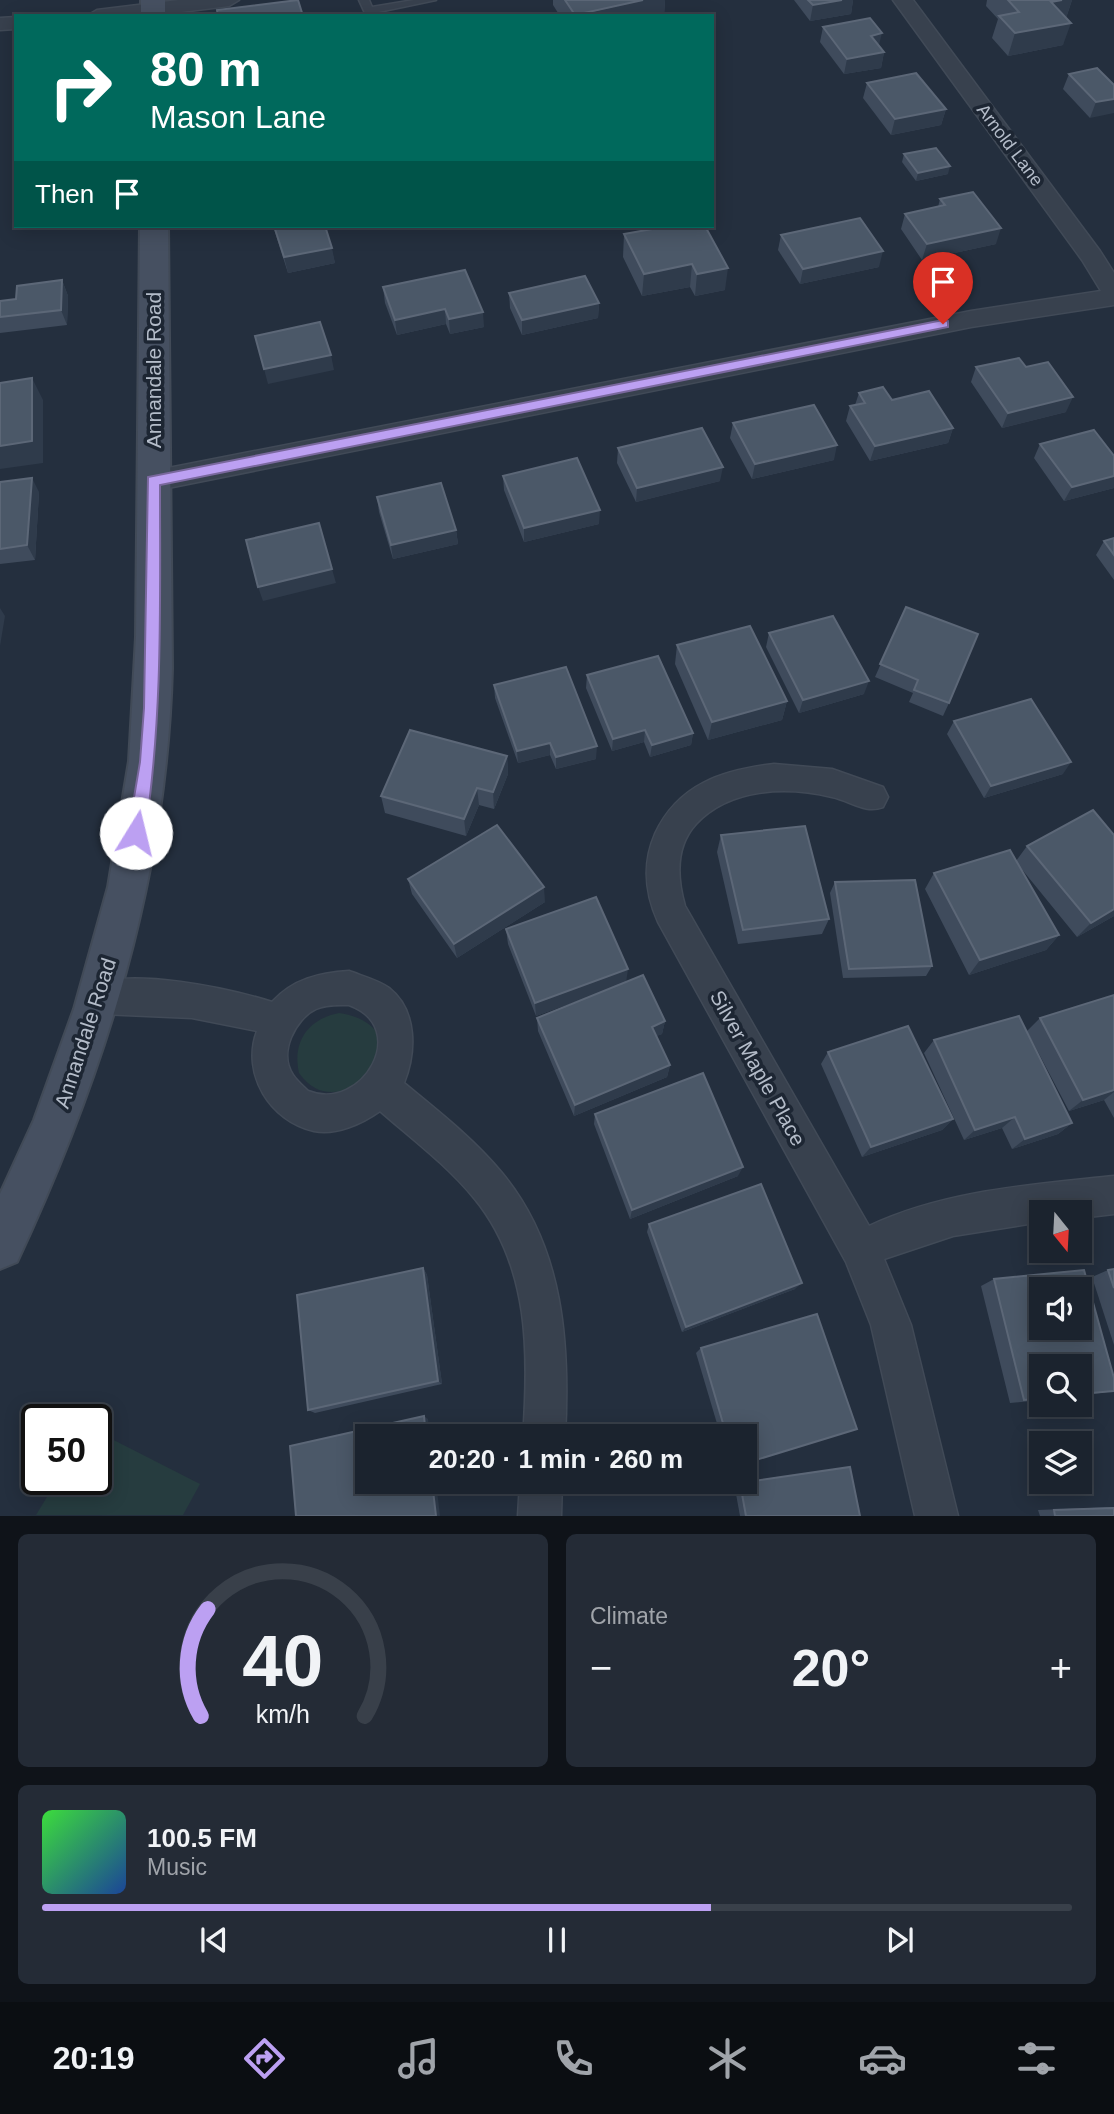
<!DOCTYPE html>
<meta charset="utf-8">
<style>
:root{--surface:#1b232e;--page:#242b36;--text:#f1f3f6;--muted:#a0a4aa;--line:#39404a;--accent:#bca0f2}
body{margin:0;font-family:Helvetica,sans-serif;background:var(--page);color:var(--text);height:100vh;display:flex;flex-direction:column;font-size:26px;white-space:nowrap}
*{box-sizing:border-box;margin:0}
p{font-size:23px;color:var(--muted)}
.icon{flex:none;width:38px;height:38px;fill:none;stroke:currentColor;stroke-width:2;stroke-linecap:round;stroke-linejoin:round}
.map{position:relative;height:1516px;overflow:hidden}
.drawer{display:flex;flex-direction:column;gap:18px;padding:18px;background:#0f1319;flex:1}
.drawer>*{flex:none}
.banner{position:absolute;left:14px;top:14px;width:700px;height:214px;border-radius:0px;box-shadow:0 4px 18px #0003,0 0 0 2px var(--line);background:#00695c;color:#fff;overflow:hidden}
.needle{width:46px;rotate:162deg}
.controls{position:absolute;left:1029px;top:1200px;display:grid;gap:14px}
.controls a{display:grid;place-items:center;width:63px;height:63px;border-radius:0px;background:var(--surface);box-shadow:0 4px 18px #0003,0 0 0 2px var(--line);font-size:35px}
.speed{position:absolute;left:21px;top:1404px;display:flex;gap:14px;font-size:35px;font-weight:700;text-align:center}
.speed>*{display:grid;place-content:center;width:91px;height:91px;border-radius:50%;background:var(--surface);box-shadow:0 4px 18px #0003,0 0 0 2px var(--line);line-height:1}
.speed .limit{border:4px solid #111;border-radius:10px;background:#fff;color:#111}
.pin{position:absolute;display:grid;place-items:center;width:60px;height:60px;color:#fff;margin:-72px -30px;border-radius:50% 50% 50% 0;rotate:-45deg;box-shadow:0 0 7px #0007}
.pin .icon{rotate:45deg}
.me{position:absolute;width:77px;margin:-38px;rotate:9deg;stroke-linejoin:round;filter:drop-shadow(0 0 5px #0008)}
.turn{display:flex;align-items:center;gap:24px;height:147px;padding:0 21px;font-size:32px}
.turn .icon{width:91px;height:91px;stroke-width:2.5}
.turn b{display:block;font-size:49px;line-height:60px}
.then{display:flex;align-items:center;height:66px;padding:0 21px;background:#0003;gap:14px;font-size:26px}
.big{font-size:52px;font-weight:600;line-height:1.1}
.drawer .tile{flex:1;display:flex;flex-direction:column;justify-content:center;gap:10px;min-width:0;padding:0 24px;border-radius:10px;background:var(--page)}
.drawer .dial{align-items:center;gap:0}
.dial svg{height:182px;overflow:visible;fill:none;stroke:var(--line);stroke-width:7;stroke-linecap:round;text-anchor:middle}
.dial text{fill:var(--text);stroke:none}
.song{display:flex;align-items:center;gap:21px}
.cover{width:84px;height:84px;border-radius:10px;background:linear-gradient(135deg,hsl(120 70% 55%),hsl(220 70% 35%))}
.played{height:7px;border-radius:4px;background:linear-gradient(90deg,var(--accent) 65%,var(--line) 65%)}
.keys{display:flex;justify-content:space-around;direction:ltr}
.heat{display:flex;justify-content:space-between;align-items:center;font-size:38px;direction:ltr}
.drawer .tiles{flex:1;display:grid;gap:18px;grid-template-columns:1fr 1fr}
.tile:last-child{grid-column:span 2}
.trip{position:absolute;left:355px;top:1424px;width:402px;height:70px;border-radius:0px;background:var(--surface);box-shadow:0 4px 18px #0003,0 0 0 2px var(--line);font-weight:600;line-height:70px;text-align:center}
.dock{display:flex;height:112px;justify-content:space-around;align-items:center;background:#0b0e12;color:var(--muted)}
.dock .icon{width:49px;height:49px}
.dock .current{color:var(--accent)}
.dock b{font-size:32px;color:var(--text)}
.map>svg:first-child{display:block}
</style>
<div class="map">
<svg width="1114" height="1516" viewBox="0 0 1114 1516">
<rect width="100%" height="100%" fill="#242f3e"/>
<!-- green -->
<g fill="#263c3f">
<path d="M339,1013C359,1015 389,1030 379,1055C375,1066 364,1078 357,1088C331,1094 316,1096 299,1073C292,1042 308,1019 339,1013Z"/>
<path d="M96,1431L200,1484L183,1515H36L58,1479H96Z"/>
</g>
<g fill="none" stroke-linecap="round" stroke-linejoin="round">
<defs>
<path id="service" d="M359,0H369L372,7L414,0H436L369,14L365,13Z"/>
<g id="minor">
<path d="M179,0H239L229,6L149,16H87L97,10Z"/>
<path d="M893,0H913L1100,251L1114,273V305L971,327L153,491L143,488L139,481L143,474L153,471L971,311L1101,291L1082,260Z"/>
<path d="M16,17V29L0,30V18Z"/>
<path d="M774,764L832,769L883,787L888,797L883,807C865,814 851,801 832,797C786,786 730,788 696,824C675,847 677,878 685,906L869,1226C946,1190 1031,1185 1114,1176V1214L1080,1218V1213H1041V1222L953,1236L884,1259L911,1325L958,1516H915L871,1325L846,1262L658,922C645,893 642,864 655,834C678,784 723,770 774,764Z"/>
<path d="M349,971C362,976 378,980 389,988C418,1011 416,1053 404,1083C438,1111 474,1139 502,1173C564,1248 570,1344 565,1437H523C529,1354 530,1266 474,1198C447,1165 412,1139 380,1111C363,1123 336,1136 314,1131C270,1121 241,1074 257,1031L192,1018L102,1014L90,1009L84,997L90,985C133,968 228,988 272,1002C293,979 319,973 349,971ZM349,1005C412,1028 362,1113 308,1091C303,1086 297,1081 293,1075C278,1053 295,1019 316,1009C326,1004 339,1005 349,1005Z"/>
<path d="M520,1482H562L561,1516H518Z"/>
</g>
<g id="secondary">
<rect x="141" y="0" width="24" height="16"/>
<path d="M140,226H168L172,668C167,878 105,1073 17,1262L0,1269V1194L34,1120L74,1009L108,887L129,761L136,637Z"/>
</g>
</defs>
<!-- service casing -->
<use href="#service" stroke="#414a57" stroke-width="3"/>
<!-- minor casing -->
<use href="#minor" stroke="#414a57" stroke-width="3"/>
<!-- secondary casing -->
<use href="#secondary" stroke="#414a57" stroke-width="4"/>
<!-- service -->
<use href="#service" fill="#38414e" fill-rule="evenodd"/>
<!-- minor -->
<use href="#minor" fill="#38414e" fill-rule="evenodd"/>
<!-- secondary -->
<use href="#secondary" fill="#465061" fill-rule="evenodd"/>
</g>
<!-- wall -->
<g fill="#3f4b5c">
<path d="M553,0H665L664,16H560L553,5Z"/>
<path d="M794,0H853L851,14L810,21Z"/>
<path d="M987,0H1072L1066,18L1063,45L1008,56L992,38L998,19L986,6Z"/>
<path d="M823,27L879,46L884,52L881,68L844,74L820,42Z"/>
<path d="M1069,74L1114,85L1090,118L1063,89Z"/>
<path d="M867,83L946,109L941,125L891,135L863,98Z"/>
<path d="M904,154L948,174L916,181L902,162Z"/>
<path d="M940,199L996,244L922,260L901,229L905,214L938,207Z"/>
<path d="M273,226H325L335,263L288,273Z"/>
<path d="M669,226L725,290L695,296L690,287L642,296L623,257L624,234Z"/>
<path d="M781,235L879,267L800,284L778,250Z"/>
<path d="M465,270L484,327L450,334L446,324L397,335L385,303L383,287Z"/>
<path d="M62,280L68,296L67,325L0,333V301L16,299Z"/>
<path d="M509,293L599,303L598,318L522,335L510,308Z"/>
<path d="M976,367H1026L1066,412L1002,428L971,382Z"/>
<path d="M859,393L892,400L953,428L948,443L870,461L846,421L850,406L855,405Z"/>
<path d="M733,423L834,460L752,479L730,438Z"/>
<path d="M1040,444L1114,456V488L1064,501L1034,458Z"/>
<path d="M618,448L720,481L636,502L617,463Z"/>
<path d="M503,476L599,524L524,542L504,490Z"/>
<path d="M0,482L39,492L35,560L0,564Z"/>
<path d="M377,497L456,530L458,544L393,559L379,512Z"/>
<path d="M1114,538V580L1096,555L1104,541Z"/>
<path d="M906,607L949,703L943,716L909,702L913,693L875,677Z"/>
<path d="M769,633L864,694L799,713L766,647Z"/>
<path d="M677,645L787,701L782,720L708,740L675,664Z"/>
<path d="M587,675L693,733L691,745L650,757L644,742L612,751L586,688Z"/>
<path d="M494,685L596,759L556,769L550,755L518,763L495,698Z"/>
<path d="M954,721L1063,774L984,798L947,734Z"/>
<path d="M507,756L508,774L494,809L479,805L466,836L385,813L381,796Z"/>
<path d="M721,835L829,919L822,934L738,944L717,852Z"/>
<path d="M1027,846L1114,916L1077,937L1020,867L1059,935L1046,950L969,975L925,889L934,873L1016,861Z"/>
<path d="M408,879L545,902L457,958L412,894Z"/>
<path d="M835,882L932,966L926,976L843,978L830,893Z"/>
<path d="M506,929L626,982L665,1021L662,1034L656,1036L670,1065L667,1077L574,1116L538,1031L537,1018L611,988L536,1016L508,944Z"/>
<path d="M1114,995V1118L1104,1100L1069,1111L1027,1031L1040,1018Z"/>
<path d="M934,1040L1072,1123L1058,1134L1012,1149L1002,1128L964,1140L924,1053Z"/>
<path d="M828,1052L953,1119L942,1130L862,1157L821,1064Z"/>
<path d="M595,1114L738,1176L630,1219L594,1124Z"/>
<path d="M649,1224L795,1289L682,1332L647,1232Z"/>
<path d="M423,1268L427,1275L442,1384L315,1413L308,1410Z"/>
<path d="M1114,1269V1345L1092,1277L1108,1270Z"/>
<path d="M994,1279L1114,1391L1080,1396V1367H1041V1400L1010,1403L981,1286Z"/>
<path d="M701,1348L746,1437H721L696,1353Z"/>
<path d="M746,1482L860,1516H740L734,1483Z"/>
<path d="M1114,1507V1516H1040L1038,1510Z"/>
</g>
<!-- shaded-wall -->
<g fill="#2f3b4b">
<path d="M643,0H665L664,16H575Z"/>
<path d="M842,0H853L851,14L810,21L813,5Z"/>
<path d="M1062,0H1072L1065,21L1051,2Z"/>
<path d="M1071,23L1063,45L1008,56L1015,33Z"/>
<path d="M882,33L878,49L871,36Z"/>
<path d="M884,52L881,68L844,74L847,59Z"/>
<path d="M1114,99V113L1090,118L1096,102Z"/>
<path d="M946,109L941,125L891,135L895,119Z"/>
<path d="M950,166L948,174L916,181L918,173Z"/>
<path d="M1001,228L996,244L922,260L927,244Z"/>
<path d="M332,248L335,263L288,273L284,257Z"/>
<path d="M883,251L879,267L800,284L803,269Z"/>
<path d="M692,264L690,287L642,296L644,274Z"/>
<path d="M728,268L725,290L695,296L697,274Z"/>
<path d="M62,280L68,296L67,325L61,310Z"/>
<path d="M599,303L598,318L522,335V320Z"/>
<path d="M445,309L446,324L397,335L395,320Z"/>
<path d="M483,312L484,327L450,334L449,319Z"/>
<path d="M331,355L334,370L268,384L264,369Z"/>
<path d="M32,378L43,400V463L0,469V446Z"/>
<path d="M1073,397L1066,412L1002,428L1008,413Z"/>
<path d="M953,428L948,443L870,461L875,446Z"/>
<path d="M837,445L834,460L752,479L755,464Z"/>
<path d="M723,467L720,481L636,502L637,488Z"/>
<path d="M1114,476V488L1064,501L1072,487Z"/>
<path d="M32,478L39,492L35,560L27,545Z"/>
<path d="M600,510L599,524L524,542V528Z"/>
<path d="M456,530L458,544L393,559L391,545Z"/>
<path d="M332,569L336,583L263,601L258,587Z"/>
<path d="M0,608L5,616L0,646Z"/>
<path d="M869,681L864,694L799,713L803,700Z"/>
<path d="M787,701L782,720L708,740L712,722Z"/>
<path d="M645,730L644,742L612,751L613,739Z"/>
<path d="M693,733L691,745L650,757L652,745Z"/>
<path d="M550,743V755L518,763L517,751Z"/>
<path d="M597,746L596,759L556,769V757Z"/>
<path d="M507,756L508,774L494,809L493,792Z"/>
<path d="M1071,762L1063,774L984,798L991,786Z"/>
<path d="M477,788L479,805L466,836L464,819Z"/>
<path d="M544,887L545,902L457,958L454,944Z"/>
<path d="M1114,909V916L1077,937L1091,923Z"/>
<path d="M1059,935L1046,950L969,975L980,960Z"/>
<path d="M628,969L626,983L536,1016L535,1003Z"/>
<path d="M665,1021L662,1034L649,1039L652,1027Z"/>
<path d="M670,1065L667,1077L574,1116L575,1105Z"/>
<path d="M1114,1090V1092L1104,1100L1069,1111L1083,1100Z"/>
<path d="M1015,1117L1002,1128L964,1140L975,1130Z"/>
<path d="M953,1119L942,1130L862,1157L871,1147Z"/>
<path d="M1072,1123L1058,1134L1012,1149L1025,1139Z"/>
<path d="M743,1167L738,1176L630,1219L632,1210Z"/>
<path d="M423,1268L427,1275L442,1384L438,1381Z"/>
<path d="M802,1283L795,1289L682,1332L686,1327Z"/>
<path d="M424,1416L428,1419L430,1437H426Z"/>
<path d="M432,1482H436L440,1516H436Z"/>
</g>
<!-- building -->
<g fill="#4b5868" stroke="#5c6777" stroke-width="2" fill-rule="evenodd">
<path d="M298,0L303,16H218L217,10Z"/>
<path d="M565,0H643L575,15Z"/>
<path d="M808,0H842L813,5Z"/>
<path d="M1008,0H1062L1051,2L1071,23L1015,33L999,16L1019,12Z"/>
<path d="M870,18L882,33L871,36L884,52L847,59L823,27Z"/>
<path d="M1097,68L1114,85V99L1096,102L1069,74Z"/>
<path d="M916,73L946,109L895,119L867,83Z"/>
<path d="M936,148L950,166L918,173L904,154Z"/>
<path d="M973,192L1001,228L927,244L905,214L945,205L940,199Z"/>
<path d="M860,218L883,251L803,269L781,235Z"/>
<path d="M274,226H325L332,248L284,257Z"/>
<path d="M669,226H705L728,268L697,274L692,264L644,274L624,234Z"/>
<path d="M465,270L483,312L449,319L445,309L395,320L383,287Z"/>
<path d="M585,276L599,303L522,320L509,293Z"/>
<path d="M62,280L61,310L0,317V301L16,299L17,286Z"/>
<path d="M320,322L331,355L264,369L255,336Z"/>
<path d="M1019,358L1026,367L1048,362L1073,397L1008,413L976,367Z"/>
<path d="M32,378V441L0,446V383Z"/>
<path d="M883,387L892,400L929,391L953,428L875,446L850,406L865,403L859,393Z"/>
<path d="M814,405L837,445L755,464L733,423Z"/>
<path d="M702,428L723,467L637,488L618,448Z"/>
<path d="M1094,430L1114,456V476L1072,487L1040,444Z"/>
<path d="M577,458L600,510L524,528L503,476Z"/>
<path d="M32,478L27,545L0,549V482Z"/>
<path d="M441,483L456,530L391,545L377,497Z"/>
<path d="M319,523L332,569L258,587L246,540Z"/>
<path d="M1114,538V555L1104,541Z"/>
<path d="M906,607L978,634L949,703L914,690L918,680L880,664Z"/>
<path d="M833,616L869,681L803,700L769,633Z"/>
<path d="M750,626L787,701L712,722L677,645Z"/>
<path d="M658,656L693,733L652,745L645,730L613,739L587,675Z"/>
<path d="M566,667L597,746L556,757L550,743L517,751L494,685Z"/>
<path d="M1031,699L1071,762L991,786L954,721Z"/>
<path d="M410,730L507,756L493,792L477,788L464,819L381,796Z"/>
<path d="M1093,810L1114,835V909L1091,923L1027,846Z"/>
<path d="M497,825L544,887L454,944L408,879Z"/>
<path d="M805,826L829,919L743,930L721,835Z"/>
<path d="M1010,850L1059,935L980,960L934,873Z"/>
<path d="M915,880L932,966L849,969L835,882Z"/>
<path d="M596,897L628,969L535,1003L506,929Z"/>
<path d="M643,975L665,1021L652,1027L670,1065L575,1105L537,1018Z"/>
<path d="M1114,995V1090L1083,1100L1040,1018Z"/>
<path d="M1019,1016L1072,1123L1025,1139L1015,1117L975,1130L934,1040Z"/>
<path d="M908,1026L953,1119L871,1147L828,1052Z"/>
<path d="M703,1073L743,1167L632,1210L595,1114Z"/>
<path d="M761,1184L802,1283L686,1327L649,1224Z"/>
<path d="M423,1268L438,1381L308,1410L297,1295Z"/>
<path d="M1114,1269V1288L1108,1270Z"/>
<path d="M1084,1270L1114,1378V1391L1080,1394V1367H1041V1398L1024,1400L994,1279ZM1041,1290H1080V1328H1041Z"/>
<path d="M817,1314L857,1429L746,1463V1437H727L701,1348Z"/>
<path d="M424,1416L426,1437H368V1482H432L436,1516H296L290,1446Z"/>
<path d="M850,1467L860,1516H746L740,1483Z"/>
<path d="M1114,1508V1516H1055L1054,1510Z"/>
</g>
<!-- route -->
<path fill="#bca0f2" stroke="#7a689d" stroke-width="2" d="M943,320L948,321V327L160,485C160,602 163,716 145,833L136,840L131,838L128,833L140,762L144,708L148,477Z"/>
<g text-anchor="middle" dominant-baseline="central" stroke-width="7" stroke-linejoin="round" paint-order="stroke">
<!-- far-street labels -->
<g font-size="18" fill="#b4bcc9" stroke="#1d2633">
<text transform="translate(1010 145) rotate(53)">Arnold Lane</text>
</g>
<!-- street labels -->
<g font-size="21" fill="#b4bcc9" stroke="#1d2633">
<text transform="translate(153 370) rotate(-90)">Annandale Road</text>
<text transform="translate(85 1033) rotate(-72)">Annandale Road</text>
<text transform="translate(758 1068) rotate(61)">Silver Maple Place</text>
</g>
</g>
</svg>
<div class="controls">
<a><svg class="needle" viewBox="-14 -14 28 28"><path d="M0-13l5 13h-10z" fill="#e53935"/><path d="M0 13l5-13h-10z" fill="#a0a4aa"/></svg></a>
<a><svg class="icon" aria-label="sound" viewBox="0 0 24 24"><path d="M4 9h4l5-4v14l-5-4H4zM17 9q2 3 0 6"/></svg></a>
<a><svg class="icon" aria-label="search" viewBox="0 0 24 24"><circle cx="10" cy="10" r="6"/><path d="M15 15l6 6"/></svg></a>
<a><svg class="icon" aria-label="layers" viewBox="0 0 24 24"><path d="M12 4l9 5-9 5-9-5zM3 14l9 5 9-5"/></svg></a>
</div>
<div class="speed"><div class="limit">50</div></div>
<div class="pin" style="left:943px;top:324px;background:#d93025"><svg class="icon" aria-label="arrive" viewBox="0 0 24 24"><path d="M6 21V4h12l-3 4 3 4H6"/></svg></div>
<svg class="me" style="left:136px;top:833px" viewBox="-20 -20 40 40"><circle r="19" fill="#fff"/><path d="M0-13L10 11 0 6-10 11z" fill="#bca0f2"/></svg>
<div class="trip">20:20 · 1 min · 260 m</div>
<div class="banner">
<div class="turn"><svg class="icon" aria-label="right" viewBox="0 0 24 24"><path d="M7 20v-9h11M14 6l5 5-5 5"/></svg><div><b>80 m</b>Mason Lane</div></div>
<div class="then">Then<svg class="icon" aria-label="arrive" viewBox="0 0 24 24"><path d="M6 21V4h12l-3 4 3 4H6"/></svg></div>
</div>
</div>
<section class="drawer">
<div class="tiles">
<div class="tile dial"><svg viewBox="0 0 100 80">
<path d="M14 69A42 42 0 1 1 86 69"/>
<path d="M14 69A42 42 0 0 1 17 22" stroke="#bca0f2"/>
<text x="50" y="56" font-size="32" font-weight="700">40</text>
<text x="50" y="72" font-size="11">km/h</text>
</svg></div>
<div class="tile"><p>Climate</p>
<div class="heat"><a>−</a><b class="big">20°</b><a>+</a></div>
</div>
<div class="tile">
<div class="song"><i class="cover"></i><div><b>100.5 FM</b><p>Music</p></div></div>
<div class="played"></div>
<div class="keys"><svg class="icon" aria-label="previous" viewBox="0 0 24 24"><path d="M18 5L8 12l10 7zM5 5v14"/></svg><svg class="icon" aria-label="pause" viewBox="0 0 24 24"><path d="M8 5v14M16 5v14"/></svg><svg class="icon" aria-label="next" viewBox="0 0 24 24"><path d="M6 5l10 7-10 7zM19 5v14"/></svg></div>
</div>
</div>
</section>
<nav class="dock">
<b>20:19</b>
<svg class="icon current" aria-label="directions" viewBox="0 0 24 24"><path d="M12 3l9 9-9 9-9-9zM9 14v-3h6M13 9l2 2-2 2"/></svg>
<svg class="icon" aria-label="music" viewBox="0 0 24 24"><path d="M9 18V5l10-2v13"/><circle cx="6" cy="18" r="3"/><circle cx="16" cy="16" r="3"/></svg>
<svg class="icon" aria-label="phone" viewBox="0 0 24 24"><path d="M5 4h4l2 5-3 2q2 4 5 5l2-3 5 2v4C11 20 4 13 5 4z"/></svg>
<svg class="icon" aria-label="climate" viewBox="0 0 24 24"><path d="M12 3v18M4 7l16 10M4 17L20 7"/></svg>
<svg class="icon" aria-label="car" viewBox="0 0 24 24"><path d="M5 17H2v-5l4-1 3-4h7l3 4 3 1v5h-3M9 17h6M6 11h13"/><circle cx="7" cy="17" r="2"/><circle cx="17" cy="17" r="2"/></svg>
<svg class="icon" aria-label="filters" viewBox="0 0 24 24"><path d="M4 7h16M4 17h16"/><circle cx="9" cy="7" r="2"/><circle cx="15" cy="17" r="2"/></svg>
</nav>
